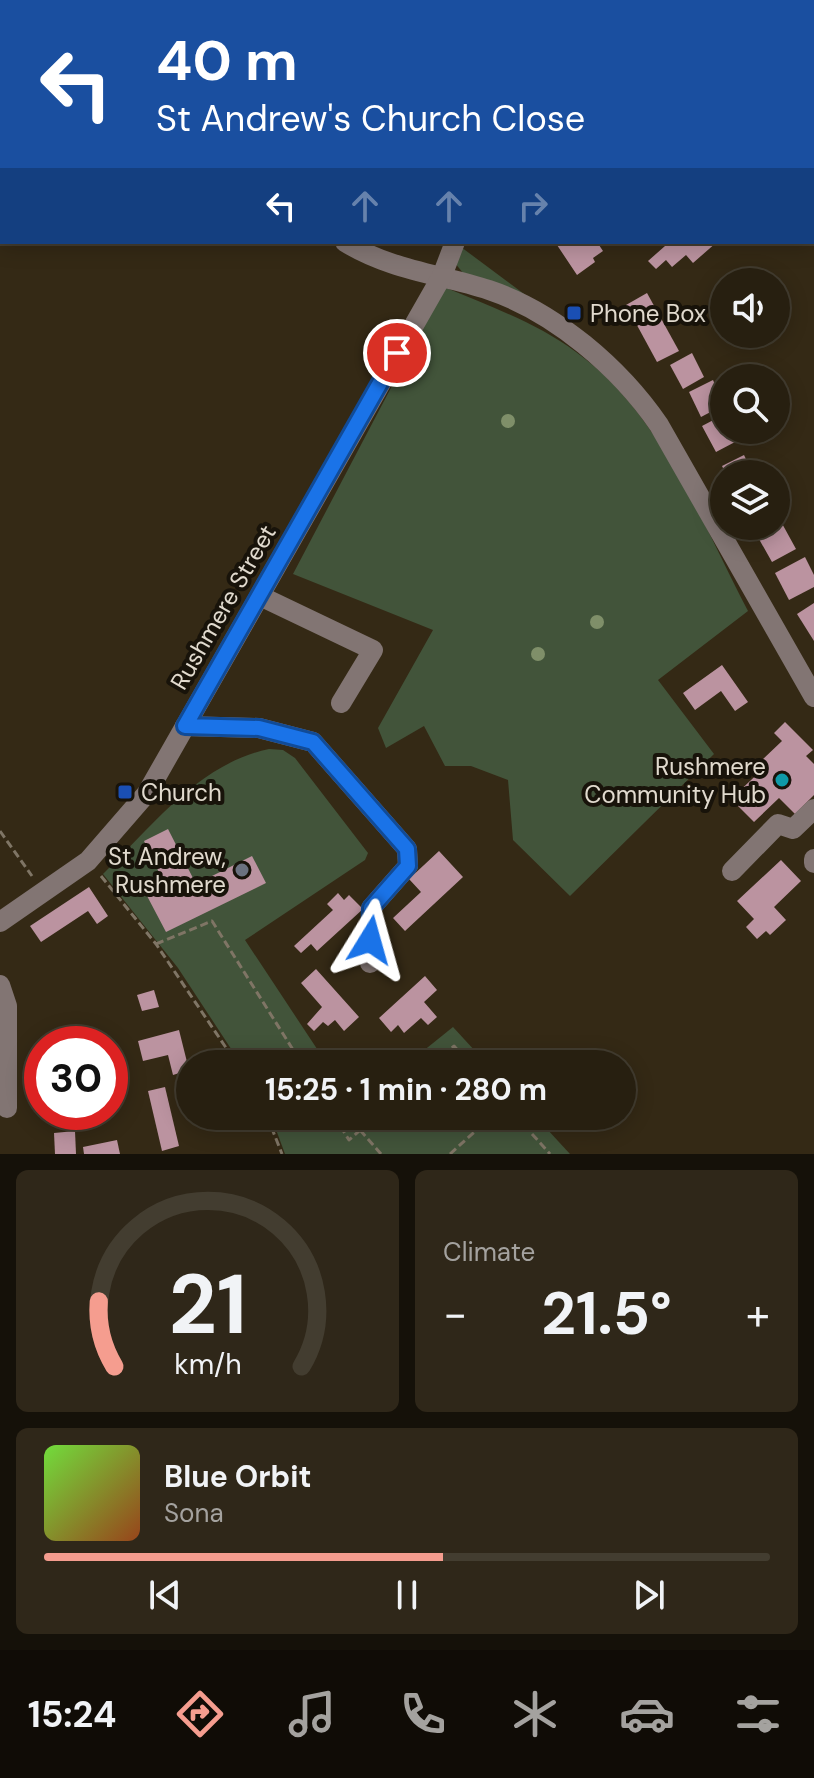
<!DOCTYPE html>
<meta charset="utf-8">
<style>
:root{--surface:#271f10;--page:#2f2719;--text:#f1f3f6;--muted:#a4a29f;--line:#433d30;--accent:#f59d8f}
body{margin:0;font-family:"DM Sans",sans-serif;background:var(--page);color:var(--text);height:100vh;display:flex;flex-direction:column;font-size:30px;white-space:nowrap}
*{box-sizing:border-box;margin:0}
p{font-size:26px;color:var(--muted)}
.icon{flex:none;width:44px;height:44px;fill:none;stroke:currentColor;stroke-width:2;stroke-linecap:round;stroke-linejoin:round}
.map{position:relative;height:1154px;overflow:hidden}
.drawer{display:flex;flex-direction:column;gap:16px;padding:16px;background:#151109;flex:1}
.drawer>*{flex:none}
.hud{position:absolute;left:0px;top:0px;width:814px;height:244px;box-shadow:0 4px 20px #0003,0 0 0 2px var(--line);background:#1a4fa0;color:#fff;overflow:hidden}
.tools{position:absolute;left:710px;top:268px;display:grid;gap:16px}
.tools a{display:grid;place-items:center;width:80px;height:80px;border-radius:50%;background:var(--surface);box-shadow:0 4px 20px #0003,0 0 0 2px var(--line);font-size:40px}
.speed{position:absolute;left:24px;top:1026px;display:flex;gap:16px;font-size:40px;font-weight:700;text-align:center}
.speed>*{display:grid;place-content:center;width:104px;height:104px;border-radius:50%;background:var(--surface);box-shadow:0 4px 20px #0003,0 0 0 2px var(--line);line-height:1}
.speed .limit{border:12px solid #d22;background:#fff;color:#111}
.pin{position:absolute;display:grid;place-items:center;width:68px;height:68px;color:#fff;margin:-34px;border:4px solid #fff;border-radius:50%;box-shadow:0 2px 8px #0007}
.me{position:absolute;width:88px;margin:-44px;rotate:8deg;stroke-linejoin:round;filter:drop-shadow(0 0 6px #0008)}
.turn{display:flex;align-items:center;gap:28px;height:168px;padding:0 24px;font-size:36px}
.turn .icon{width:104px;height:104px;stroke-width:2.5}
.turn b{display:block;font-size:56px;line-height:68px}
.lanes{display:flex;align-items:center;height:76px;padding:0 24px;background:#0003;justify-content:center;gap:40px;direction:ltr}
.lanes .off{opacity:.35}
.big{font-size:60px;font-weight:700;line-height:1.1}
.drawer .tile{flex:1;display:flex;flex-direction:column;justify-content:center;gap:12px;min-width:0;padding:0 28px;border-radius:12px;background:var(--page)}
.drawer .dial{align-items:center;gap:0}
.dial svg{height:208px;overflow:visible;fill:none;stroke:var(--line);stroke-width:7;stroke-linecap:round;text-anchor:middle}
.dial text{fill:var(--text);stroke:none}
.song{display:flex;align-items:center;gap:24px}
.cover{width:96px;height:96px;border-radius:12px;background:linear-gradient(135deg,hsl(100 70% 55%),hsl(20 70% 35%))}
.played{height:8px;border-radius:4px;background:linear-gradient(90deg,var(--accent) 55%,var(--line) 55%)}
.keys{display:flex;justify-content:space-around;direction:ltr}
.heat{display:flex;justify-content:space-between;align-items:center;font-size:44px;direction:ltr}
.drawer .tiles{flex:1;display:grid;gap:16px;grid-template-columns:1fr 1fr}
.tile:last-child{grid-column:span 2}
.trip{position:absolute;left:176px;top:1050px;width:460px;height:80px;border-radius:40px;background:var(--surface);box-shadow:0 4px 20px #0003,0 0 0 2px var(--line);font-weight:700;line-height:80px;text-align:center}
.dock{display:flex;height:128px;justify-content:space-around;align-items:center;background:#100c06;color:var(--muted)}
.dock .icon{width:56px;height:56px}
.dock .selected{color:var(--accent)}
.dock b{font-size:36px;color:var(--text)}
.map>svg:first-child{display:block}
</style>
<div class="map">
<svg width="814" height="1154" viewBox="0 0 814 1154">
<rect width="100%" height="100%" fill="#342915"/>
<!-- green -->
<g fill="#42543a">
<path d="M461,247L539,305L463,273L455,263Z"/>
<path d="M444,287C489,306 537,323 576,352C660,412 702,523 748,611L658,680L714,754L570,896L513,840L508,780L471,766H445L424,726L386,748L378,728L433,630L293,574Z"/>
<path d="M269,749L283,750L295,758L368,853L365,860L245,940L327,1064H241L178,968L103,874C151,827 200,763 269,749Z"/>
<path d="M453,1027L487,1064H407Z"/>
<path d="M271,1116H535L570,1154H285Z"/>
</g>
<!-- building -->
<g fill="#bb93a0">
<path d="M555,242H597L603,251L593,258L595,262L577,275Z"/>
<path d="M661,242H717L693,263L686,255L672,267L666,260L656,269L648,261L665,246Z"/>
<path d="M647,293L679,351L657,362L626,305Z"/>
<path d="M692,353L704,377L683,389L670,365Z"/>
<path d="M713,380L724,405L701,417L689,392Z"/>
<path d="M721,416L724,430H729L735,442L716,452L702,426Z"/>
<path d="M744,455L752,472L726,474L722,466Z"/>
<path d="M779,518L796,549L772,562L755,532L776,526Z"/>
<path d="M805,557L814,575V587L789,600L775,573Z"/>
<path d="M814,603V641L797,614Z"/>
<path d="M722,665L748,702L735,711L721,691L695,710L683,693Z"/>
<path d="M785,722L813,750L806,756L814,764V795L795,814L779,798L754,822L731,799L767,765L762,760L782,741L774,733Z"/>
<path d="M168,829L196,884L252,856L266,883L166,932L146,894L165,885L144,841Z"/>
<path d="M439,851L463,877L405,931L393,918L421,892L409,879Z"/>
<path d="M781,860L801,881L774,907L786,920L770,935L766,931L757,939L746,927L754,919L737,901Z"/>
<path d="M89,887L108,916L97,924L88,911L41,942L30,926Z"/>
<path d="M338,893L344,900L349,895L363,909L317,951L311,944L301,953L294,946L333,910L327,904Z"/>
<path d="M316,969L359,1017L344,1031L335,1020L328,1026L323,1022L314,1031L307,1024L322,1007L301,983Z"/>
<path d="M425,976L437,990L424,1002L437,1017L428,1025L421,1018L404,1033L398,1025L391,1032L379,1018Z"/>
<path d="M154,990L159,1007L142,1011L137,995Z"/>
<path d="M179,1030L189,1070L173,1075L168,1055L143,1061L138,1041Z"/>
<path d="M110,1059H114L122,1090L110,1093Z"/>
<path d="M165,1087L179,1146L162,1151L148,1091Z"/>
<path d="M75,1131L76,1154H55L54,1133Z"/>
<path d="M117,1140L120,1154H84L83,1147Z"/>
</g>
<g fill="none" stroke-linecap="round" stroke-linejoin="round">
<!-- path -->
<g stroke="#7f7565" stroke-width="3" stroke-dasharray="8 4" stroke-linecap="butt">
<path d="M0,831L32,876"/>
<path d="M101,876L156,944L237,1064"/>
<path d="M156,944L212,921L302,1064"/>
<path d="M434,1064L454,1046L470,1064"/>
<path d="M267,1116L282,1154"/>
<path d="M334,1116L349,1140L376,1116"/>
<path d="M516,1116L550,1154"/>
<path d="M360,1130L381,1154"/>
<path d="M450,1154L492,1116"/>
</g>
<!-- minor -->
<g stroke="#827573" stroke-width="20">
<path d="M149,0L150,2"/>
<path d="M350,0V2"/>
<path d="M718,2L720,0"/>
<path d="M345,242C390,270 440,274 489,290C555,312 620,368 659,425L814,697"/>
<path d="M260,596L373,650L341,703"/>
<path d="M185,726L259,728L313,742L407,849L408,866L371,908L370,963"/>
<path d="M814,859V863"/>
<path d="M732,871L778,824L793,829L814,809"/>
<path d="M0,922L88,861L147,793L442,276L455,242"/>
<path d="M0,985L7,1006V1108"/>
</g>
</g>
<!-- trees -->
<g fill="#7f8f69">
<circle cx="508" cy="421" r="7"/>
<circle cx="597" cy="622" r="7"/>
<circle cx="538" cy="654" r="7"/>
</g>
<g fill="none" stroke-linecap="round" stroke-linejoin="round">
<defs>
<path id="route" d="M370,940L371,908L408,866L407,849L313,742L259,728L185,726L397,353"/>
</defs>
<!-- route casing -->
<use href="#route" stroke="#114b97" stroke-width="20"/>
<!-- route -->
<use href="#route" stroke="#1a73e8" stroke-width="14"/>
</g>
<!-- markers -->
<g fill="#1a4fb4" stroke="#18130a" stroke-width="3">
<rect x="566" y="305" width="16" height="16" rx="4"/>
<rect x="117" y="784" width="16" height="16" rx="4"/>
</g>
<circle fill="#0f9aa8" stroke="#18130a" stroke-width="3" cx="782" cy="780" r="8"/>
<circle fill="#6b7280" stroke="#18130a" stroke-width="3" cx="242" cy="870" r="8"/>
<g text-anchor="middle" dominant-baseline="central" stroke-width="8" stroke-linejoin="round" paint-order="stroke">
<!-- poi labels -->
<g font-size="24" fill="#e1dace" stroke="#18130a" text-anchor="start">
<text x="590" y="313">Phone Box</text>
<text x="766" y="766" text-anchor="end">Rushmere<tspan x="766" dy="28">Community Hub</tspan></text>
<text x="141" y="792">Church</text>
<text x="226" y="856" text-anchor="end">St Andrew,<tspan x="226" dy="28">Rushmere</tspan></text>
</g>
<!-- street labels -->
<g font-size="24" fill="#e1dace" stroke="#18130a">
<text transform="translate(223 607) rotate(-60)">Rushmere Street</text>
</g>
</g>
</svg>
<div class="tools">
<a><svg class="icon" aria-label="sound" viewBox="0 0 24 24"><path d="M4 9h4l5-4v14l-5-4H4zM17 9q2 3 0 6"/></svg></a>
<a><svg class="icon" aria-label="search" viewBox="0 0 24 24"><circle cx="10" cy="10" r="6"/><path d="M15 15l6 6"/></svg></a>
<a><svg class="icon" aria-label="layers" viewBox="0 0 24 24"><path d="M12 4l9 5-9 5-9-5zM3 14l9 5 9-5"/></svg></a>
</div>
<div class="speed"><div class="limit">30</div></div>
<div class="pin" style="left:397px;top:353px;background:#d93025"><svg class="icon" aria-label="arrive" viewBox="0 0 24 24"><path d="M6 21V4h12l-3 4 3 4H6"/></svg></div>
<svg class="me" style="left:370px;top:940px" viewBox="-20 -20 40 40"><path d="M0-17L14 15 0 8-14 15z" fill="#1a73e8" stroke="#fff" stroke-width="4"/></svg>
<div class="trip">15:25 · 1 min · 280 m</div>
<div class="hud">
<div class="turn"><svg class="icon" aria-label="left" viewBox="0 0 24 24"><path d="M17 20v-9H6M10 6l-5 5 5 5"/></svg><div><b>40 m</b>St Andrew's Church Close</div></div>
<div class="lanes"><svg class="icon" aria-label="left" viewBox="0 0 24 24"><path d="M17 20v-9H6M10 6l-5 5 5 5"/></svg><svg class="icon off" aria-label="ahead" viewBox="0 0 24 24"><path d="M12 20V5M6 11l6-6 6 6"/></svg><svg class="icon off" aria-label="ahead" viewBox="0 0 24 24"><path d="M12 20V5M6 11l6-6 6 6"/></svg><svg class="icon off" aria-label="right" viewBox="0 0 24 24"><path d="M7 20v-9h11M14 6l5 5-5 5"/></svg></div>
</div>
</div>
<section class="drawer">
<div class="tiles">
<div class="tile dial"><svg viewBox="0 0 100 80">
<path d="M14 69A42 42 0 1 1 86 69"/>
<path d="M14 69A42 42 0 0 1 8 44" stroke="#f59d8f"/>
<text x="50" y="56" font-size="32" font-weight="700">21</text>
<text x="50" y="72" font-size="11">km/h</text>
</svg></div>
<div class="tile"><p>Climate</p>
<div class="heat"><a>−</a><b class="big">21.5°</b><a>+</a></div>
</div>
<div class="tile">
<div class="song"><i class="cover"></i><div><b>Blue Orbit</b><p>Sona</p></div></div>
<div class="played"></div>
<div class="keys"><svg class="icon" aria-label="previous" viewBox="0 0 24 24"><path d="M18 5L8 12l10 7zM5 5v14"/></svg><svg class="icon" aria-label="pause" viewBox="0 0 24 24"><path d="M8 5v14M16 5v14"/></svg><svg class="icon" aria-label="next" viewBox="0 0 24 24"><path d="M6 5l10 7-10 7zM19 5v14"/></svg></div>
</div>
</div>
</section>
<nav class="dock">
<b>15:24</b>
<svg class="icon selected" aria-label="directions" viewBox="0 0 24 24"><path d="M12 3l9 9-9 9-9-9zM9 14v-3h6M13 9l2 2-2 2"/></svg>
<svg class="icon" aria-label="music" viewBox="0 0 24 24"><path d="M9 18V5l10-2v13"/><circle cx="6" cy="18" r="3"/><circle cx="16" cy="16" r="3"/></svg>
<svg class="icon" aria-label="phone" viewBox="0 0 24 24"><path d="M5 4h4l2 5-3 2q2 4 5 5l2-3 5 2v4C11 20 4 13 5 4z"/></svg>
<svg class="icon" aria-label="climate" viewBox="0 0 24 24"><path d="M12 3v18M4 7l16 10M4 17L20 7"/></svg>
<svg class="icon" aria-label="car" viewBox="0 0 24 24"><path d="M5 17H2v-5l4-1 3-4h7l3 4 3 1v5h-3M9 17h6M6 11h13"/><circle cx="7" cy="17" r="2"/><circle cx="17" cy="17" r="2"/></svg>
<svg class="icon" aria-label="filters" viewBox="0 0 24 24"><path d="M4 7h16M4 17h16"/><circle cx="9" cy="7" r="2"/><circle cx="15" cy="17" r="2"/></svg>
</nav>
